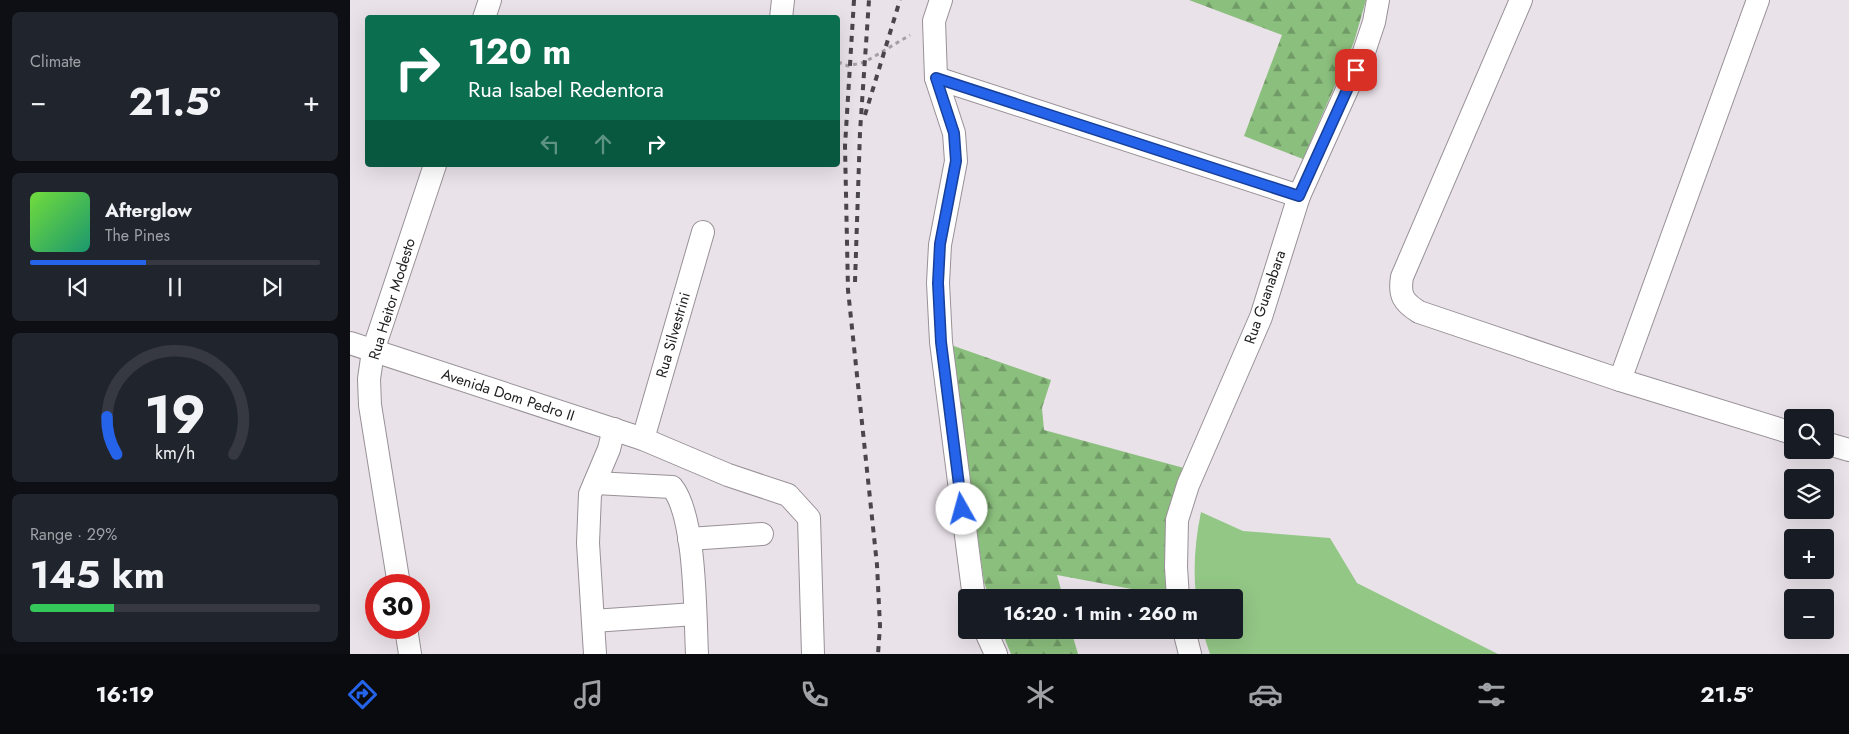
<!DOCTYPE html>
<meta charset="utf-8">
<style>
:root{--surface:#171b24;--page:#20242c;--text:#f1f3f6;--muted:#9ea1a6;--line:#363941;--accent:#2563eb}
body{margin:0;font-family:Jost,sans-serif;background:var(--page);color:var(--text);height:100vh;display:flex;flex-direction:column;font-size:19px;white-space:nowrap}
*{box-sizing:border-box;margin:0}
p{font-size:16px;color:var(--muted)}
.icon{flex:none;width:28px;height:28px;fill:none;stroke:currentColor;stroke-width:2;stroke-linecap:round;stroke-linejoin:round}
.map{position:relative;flex:1;overflow:hidden}
.sheet{display:flex;flex-direction:column;gap:12px;padding:12px;background:#0d0f14;width:350px}
.sheet>*{flex:none}
.top-card{position:absolute;left:15px;top:15px;width:475px;height:152px;border-radius:5px;box-shadow:0 5px 20px #0002;background:#0b6e4f;color:#fff;overflow:hidden}
.controls{position:absolute;left:1434px;top:409px;display:grid;gap:10px}
.controls a{display:grid;place-items:center;width:50px;height:50px;border-radius:5px;background:var(--surface);box-shadow:0 5px 20px #0002;font-size:25px}
.speed{position:absolute;left:15px;top:574px;display:flex;gap:10px;font-size:25px;font-weight:700;text-align:center}
.speed>*{display:grid;place-content:center;width:65px;height:65px;border-radius:50%;background:var(--surface);box-shadow:0 5px 20px #0002;line-height:1}
.speed .limit{border:8px solid #d22;background:#fff;color:#111}
.pin{position:absolute;display:grid;place-items:center;width:42px;height:42px;color:#fff;margin:-21px;border-radius:10px;box-shadow:0 2px 8px #0006}
.me{position:absolute;width:55px;margin:-28px;rotate:353deg;stroke-linejoin:round;filter:drop-shadow(0 0 4px #0008)}
.turn{display:flex;align-items:center;gap:18px;height:105px;padding:0 20px;font-size:22px}
.turn .icon{width:65px;height:65px;stroke-width:2.5}
.turn b{display:block;font-size:35px;line-height:42px}
.lanes{display:flex;align-items:center;height:48px;padding:0 20px;background:#0003;justify-content:center;gap:25px;direction:ltr}
.lanes .off{opacity:.35}
.big{font-size:38px;font-weight:700;line-height:1.1}
.sheet .card{flex:1;display:flex;flex-direction:column;justify-content:center;gap:8px;min-width:0;padding:0 18px;border-radius:8px;background:var(--page)}
.sheet .dial{align-items:center;gap:0}
.dial svg{height:130px;overflow:visible;fill:none;stroke:var(--line);stroke-width:7;stroke-linecap:round;text-anchor:middle}
.dial text{fill:var(--text);stroke:none}
.song{display:flex;align-items:center;gap:15px}
.cover{width:60px;height:60px;border-radius:8px;background:linear-gradient(135deg,hsl(100 70% 55%),hsl(160 70% 35%))}
.played{height:5px;border-radius:2px;background:linear-gradient(90deg,var(--accent) 40%,var(--line) 40%)}
.keys{display:flex;justify-content:space-around;direction:ltr}
.heat{display:flex;justify-content:space-between;align-items:center;font-size:28px;direction:ltr}
.charge{height:8px;border-radius:4px;background:linear-gradient(90deg,#34c759 29%,var(--line) 0)}
.trip{position:absolute;left:608px;top:589px;width:285px;height:50px;border-radius:5px;background:var(--surface);box-shadow:0 5px 20px #0002;font-weight:700;line-height:50px;text-align:center}
.tab-bar{display:flex;height:80px;justify-content:space-around;align-items:center;background:#090b0e;color:var(--muted)}
.tab-bar .icon{width:35px;height:35px}
.tab-bar .selected{color:var(--accent)}
.tab-bar b{font-size:22px;color:var(--text)}
main{display:flex;flex:1;min-height:0}
.map>svg:first-child{display:block}
</style>
<main>
<section class="sheet">
<div class="card"><p>Climate</p>
<div class="heat"><a>−</a><b class="big">21.5°</b><a>+</a></div>
</div>
<div class="card">
<div class="song"><i class="cover"></i><div><b>Afterglow</b><p>The Pines</p></div></div>
<div class="played"></div>
<div class="keys"><svg class="icon" aria-label="previous" viewBox="0 0 24 24"><path d="M18 5L8 12l10 7zM5 5v14"/></svg><svg class="icon" aria-label="pause" viewBox="0 0 24 24"><path d="M8 5v14M16 5v14"/></svg><svg class="icon" aria-label="next" viewBox="0 0 24 24"><path d="M6 5l10 7-10 7zM19 5v14"/></svg></div>
</div>
<div class="card dial"><svg viewBox="0 0 100 80">
<path d="M14 69A42 42 0 1 1 86 69"/>
<path d="M14 69A42 42 0 0 1 8 46" stroke="#2563eb"/>
<text x="50" y="56" font-size="32" font-weight="700">19</text>
<text x="50" y="72" font-size="11">km/h</text>
</svg></div>
<div class="card"><p>Range · 29%</p><b class="big">145 km</b><div class="charge"></div></div>
</section>
<div class="map">
<svg width="1499" height="654" viewBox="0 0 1499 654">
<defs>
<pattern id="forest-firs" width="22" height="20" patternUnits="userSpaceOnUse" patternTransform="scale(1.25)"><rect width="22" height="20" fill="#8bbf7d"/><path d="M5 1l3.5 6h-7zM16 11l3.5 6h-7z" fill="#719b66"/></pattern>
</defs>
<rect width="100%" height="100%" fill="#eae2e9"/>
<!-- grass -->
<path fill="#93c786" d="M851,512L893,531L980,538L1007,583L1148,654H860L852,630H884V598L846,597C843,568 845,541 851,512Z"/>
<!-- forest -->
<g fill="url(#forest-firs)">
<path d="M839,0H1016L1004,42L953,159L894,136L932,35Z"/>
<path d="M601,345L701,380L692,408L694,430L834,468L819,596L707,575L713,597H639L634,582Z"/>
<path d="M651,630H721L728,654H661Z"/>
</g>
<g fill="none" stroke-linecap="round" stroke-linejoin="round">
<defs>
<g id="minor">
<path d="M591,0L584,21L586,78L604,133L606,161L590,245L588,283L591,342L624,598"/>
<path d="M1171,0L1052,277C1049,295 1053,302 1069,312L1270,380L1442,433"/>
<path d="M134,18L140,0"/>
<path d="M431,18L433,0"/>
<path d="M586,78L949,196"/>
<path d="M0,343L293,439L378,475L438,495L459,518L463,654"/>
<path d="M1270,380L1408,0"/>
<path d="M293,439L353,232"/>
<path d="M1475,443L1499,450"/>
<path d="M245,483L322,487C346,516 345,614 347,654"/>
<path d="M339,539L412,534"/>
<path d="M49,585L20,405L19,379L23,351L85,165"/>
<path d="M828,598L826,567L827,520L838,485L911,317L949,196L1014,52L1024,22L1028,0"/>
<path d="M243,621L345,614"/>
<path d="M56,628L60,654"/>
<path d="M635,630L646,654"/>
<path d="M834,630L840,654"/>
<path d="M245,654L238,543L240,494L259,449L264,429"/>
</g>
</defs>
<!-- minor casing -->
<use href="#minor" stroke="#989197" stroke-width="24"/>
<!-- path -->
<path stroke="#a49fa4" stroke-width="3" stroke-dasharray="4 4" stroke-linecap="butt" d="M488,62L498,66L515,62L560,35"/>
<!-- minor -->
<use href="#minor" stroke="#fff" stroke-width="22"/>
<!-- rail -->
<g stroke="#4a4649" stroke-width="4" stroke-dasharray="6 6" stroke-linecap="butt">
<path d="M504,0L495,146L498,290L527,565L530,626L528,654"/>
<path d="M515,115L550,0"/>
<path d="M505,282L510,132L519,0"/>
</g>
</g>
<g fill="none" stroke-linecap="round" stroke-linejoin="round">
<defs>
<path id="route" d="M612,509L591,342L588,283L590,244L606,161L604,133L586,78L949,196L1006,70"/>
</defs>
<!-- route casing -->
<use href="#route" stroke="#184099" stroke-width="12"/>
<!-- route -->
<use href="#route" stroke="#2563eb" stroke-width="9"/>
</g>
<g text-anchor="middle" dominant-baseline="central" stroke-width="4.5" stroke-linejoin="round" paint-order="stroke">
<!-- street labels -->
<g font-size="15" fill="#232123" stroke="#fff">
<text transform="translate(915 297) rotate(-71)">Rua Guanabara</text>
<text transform="translate(42 299) rotate(-73)">Rua Heitor Modesto</text>
<text transform="translate(323 335) rotate(-74)">Rua Silvestrini</text>
<text transform="translate(158 395) rotate(18)">Avenida Dom Pedro II</text>
</g>
</g>
</svg>
<div class="controls">
<a><svg class="icon" aria-label="search" viewBox="0 0 24 24"><circle cx="10" cy="10" r="6"/><path d="M15 15l6 6"/></svg></a>
<a><svg class="icon" aria-label="layers" viewBox="0 0 24 24"><path d="M12 4l9 5-9 5-9-5zM3 14l9 5 9-5"/></svg></a>
<a>+</a>
<a>−</a>
</div>
<div class="speed"><div class="limit">30</div></div>
<div class="pin" style="left:1006px;top:70px;background:#d93025"><svg class="icon" aria-label="arrive" viewBox="0 0 24 24"><path d="M6 21V4h12l-3 4 3 4H6"/></svg></div>
<svg class="me" style="left:612px;top:509px" viewBox="-20 -20 40 40"><circle r="19" fill="#fff"/><path d="M0-13L10 11 0 6-10 11z" fill="#2563eb"/></svg>
<div class="trip">16:20 · 1 min · 260 m</div>
<div class="top-card">
<div class="turn"><svg class="icon" aria-label="right" viewBox="0 0 24 24"><path d="M7 20v-9h11M14 6l5 5-5 5"/></svg><div><b>120 m</b>Rua Isabel Redentora</div></div>
<div class="lanes"><svg class="icon off" aria-label="left" viewBox="0 0 24 24"><path d="M17 20v-9H6M10 6l-5 5 5 5"/></svg><svg class="icon off" aria-label="ahead" viewBox="0 0 24 24"><path d="M12 20V5M6 11l6-6 6 6"/></svg><svg class="icon" aria-label="right" viewBox="0 0 24 24"><path d="M7 20v-9h11M14 6l5 5-5 5"/></svg></div>
</div>
</div>
</main>
<nav class="tab-bar">
<b>16:19</b>
<svg class="icon selected" aria-label="directions" viewBox="0 0 24 24"><path d="M12 3l9 9-9 9-9-9zM9 14v-3h6M13 9l2 2-2 2"/></svg>
<svg class="icon" aria-label="music" viewBox="0 0 24 24"><path d="M9 18V5l10-2v13"/><circle cx="6" cy="18" r="3"/><circle cx="16" cy="16" r="3"/></svg>
<svg class="icon" aria-label="phone" viewBox="0 0 24 24"><path d="M5 4h4l2 5-3 2q2 4 5 5l2-3 5 2v4C11 20 4 13 5 4z"/></svg>
<svg class="icon" aria-label="climate" viewBox="0 0 24 24"><path d="M12 3v18M4 7l16 10M4 17L20 7"/></svg>
<svg class="icon" aria-label="car" viewBox="0 0 24 24"><path d="M5 17H2v-5l4-1 3-4h7l3 4 3 1v5h-3M9 17h6M6 11h13"/><circle cx="7" cy="17" r="2"/><circle cx="17" cy="17" r="2"/></svg>
<svg class="icon" aria-label="filters" viewBox="0 0 24 24"><path d="M4 7h16M4 17h16"/><circle cx="9" cy="7" r="2"/><circle cx="15" cy="17" r="2"/></svg>
<b>21.5°</b>
</nav>
